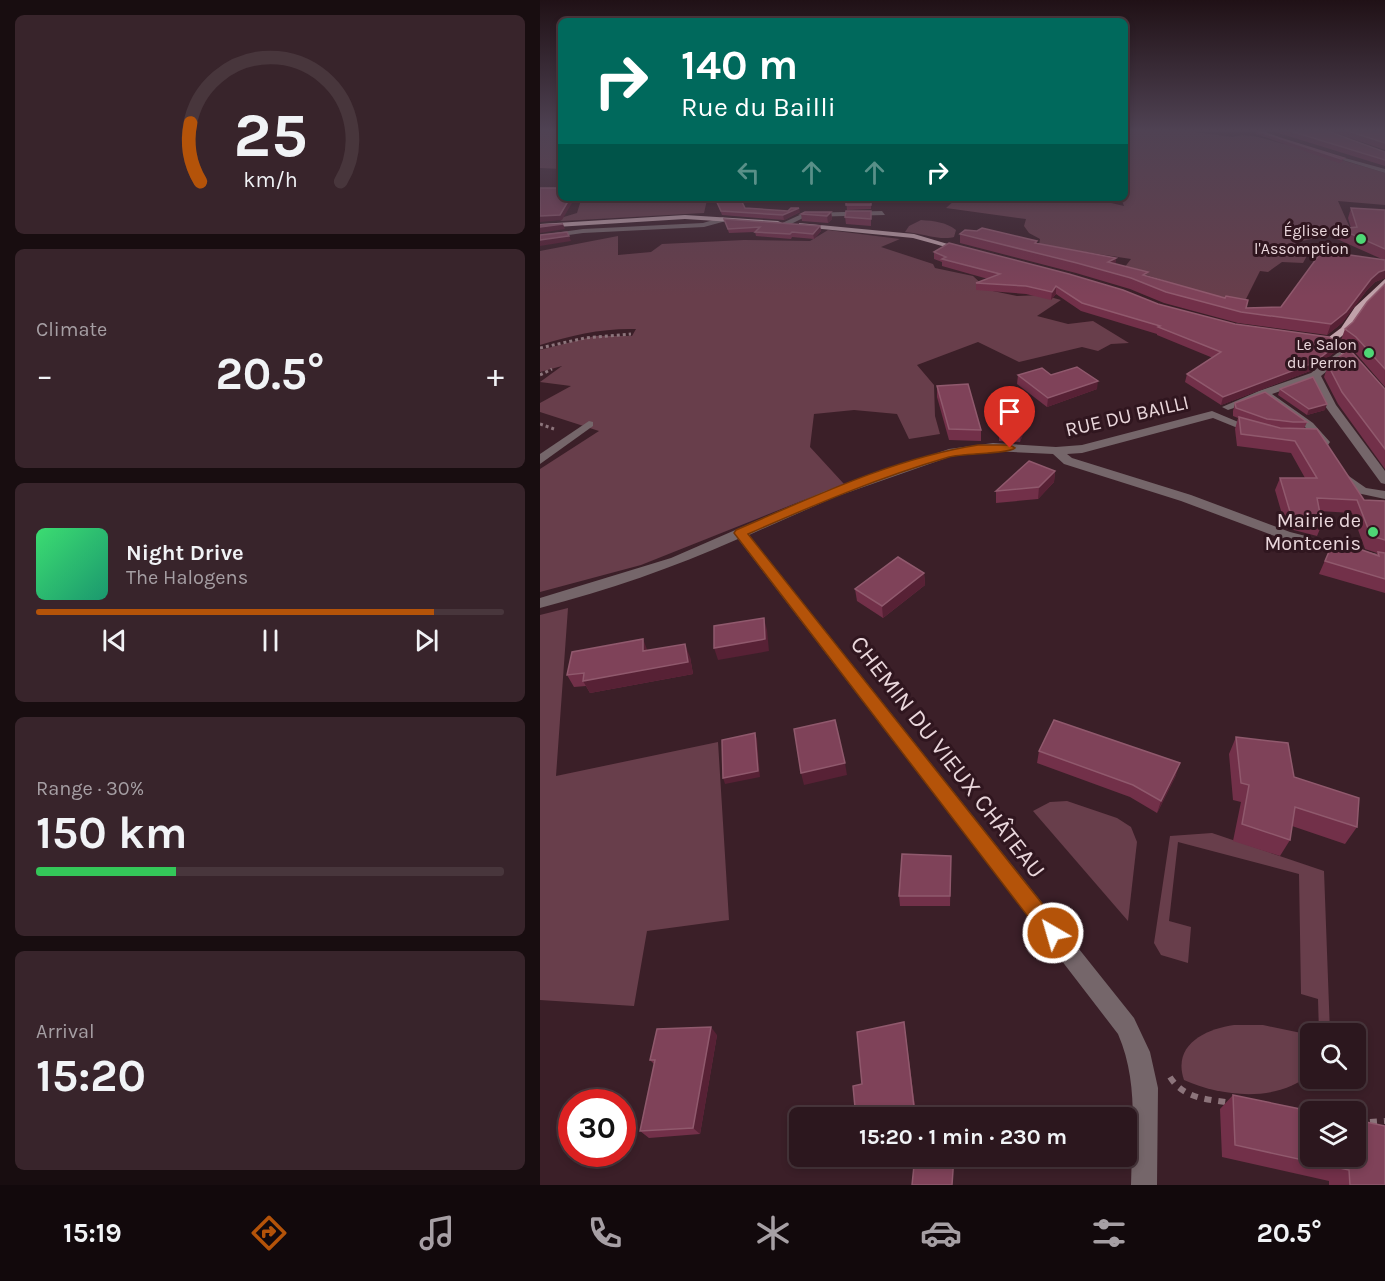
<!DOCTYPE html>
<meta charset="utf-8">
<style>
:root{--surface:#2c171e;--page:#38242b;--text:#f1f3f6;--muted:#a69fa4;--line:#48363c;--accent:#b45309}
body{margin:0;font-family:Karla,sans-serif;background:var(--page);color:var(--text);height:100vh;display:flex;flex-direction:column;font-size:22px;white-space:nowrap}
*{box-sizing:border-box;margin:0}
p{font-size:20px;color:var(--muted)}
.icon{flex:none;width:33px;height:33px;fill:none;stroke:currentColor;stroke-width:2;stroke-linecap:round;stroke-linejoin:round}
.map{position:relative;flex:1;overflow:hidden}
.drawer{display:flex;flex-direction:column;gap:15px;padding:15px;background:#180d10;width:540px}
.drawer>*{flex:none}
.hud{position:absolute;left:18px;top:18px;width:570px;height:183px;border-radius:9px;box-shadow:0 3px 9px #0003,0 0 0 2px var(--line);background:#00695c;color:#fff;overflow:hidden}
.tools{position:absolute;left:760px;top:1023px;display:grid;gap:12px}
.tools a{display:grid;place-items:center;width:66px;height:66px;border-radius:9px;background:var(--surface);box-shadow:0 3px 9px #0003,0 0 0 2px var(--line);font-size:30px}
.speed{position:absolute;left:18px;top:1089px;display:flex;gap:12px;font-size:30px;font-weight:700;text-align:center}
.speed>*{display:grid;place-content:center;width:78px;height:78px;border-radius:50%;background:var(--surface);box-shadow:0 3px 9px #0003,0 0 0 2px var(--line);line-height:1}
.speed .limit{border:9px solid #d22;background:#fff;color:#111}
.pin{position:absolute;display:grid;place-items:center;width:51px;height:51px;color:#fff;margin:-62px -26px;border-radius:50% 50% 50% 0;rotate:-45deg;box-shadow:0 0 6px #0007}
.pin .icon{rotate:45deg}
.me{position:absolute;width:66px;margin:-33px;rotate:322deg;stroke-linejoin:round;filter:drop-shadow(0 0 4px #0008)}
.turn{display:flex;align-items:center;gap:21px;height:126px;padding:0 24px;font-size:27px}
.turn .icon{width:78px;height:78px;stroke-width:2.5}
.turn b{display:block;font-size:42px;line-height:51px}
.lanes{display:flex;align-items:center;height:57px;padding:0 24px;background:#0003;justify-content:center;gap:30px;direction:ltr}
.lanes .off{opacity:.35}
.big{font-size:45px;font-weight:700;line-height:1.1}
.drawer .widget{flex:1;display:flex;flex-direction:column;justify-content:center;gap:9px;min-width:0;padding:0 21px;border-radius:9px;background:var(--page)}
.drawer .dial{align-items:center;gap:0}
.dial svg{height:156px;overflow:visible;fill:none;stroke:var(--line);stroke-width:7;stroke-linecap:round;text-anchor:middle}
.dial text{fill:var(--text);stroke:none}
.song{display:flex;align-items:center;gap:18px}
.cover{width:72px;height:72px;border-radius:9px;background:linear-gradient(135deg,hsl(140 70% 55%),hsl(160 70% 35%))}
.played{height:6px;border-radius:3px;background:linear-gradient(90deg,var(--accent) 85%,var(--line) 85%)}
.keys{display:flex;justify-content:space-around;direction:ltr}
.heat{display:flex;justify-content:space-between;align-items:center;font-size:33px;direction:ltr}
.charge{height:9px;border-radius:4px;background:linear-gradient(90deg,#34c759 30%,var(--line) 0)}
.trip{position:absolute;left:249px;top:1107px;width:348px;height:60px;border-radius:9px;background:var(--surface);box-shadow:0 3px 9px #0003,0 0 0 2px var(--line);font-weight:700;line-height:60px;text-align:center}
.dock{display:flex;height:96px;justify-content:space-around;align-items:center;background:#12090c;color:var(--muted)}
.dock .icon{width:42px;height:42px}
.dock .active{color:var(--accent)}
.dock b{font-size:27px;color:var(--text)}
main{display:flex;flex:1;min-height:0}
.map>svg:first-child{display:block}
</style>
<main>
<section class="drawer">
<div class="widget dial"><svg viewBox="0 0 100 80">
<path d="M14 69A42 42 0 1 1 86 69"/>
<path d="M14 69A42 42 0 0 1 9 39" stroke="#b45309"/>
<text x="50" y="56" font-size="32" font-weight="700">25</text>
<text x="50" y="72" font-size="11">km/h</text>
</svg></div>
<div class="widget"><p>Climate</p>
<div class="heat"><a>−</a><b class="big">20.5°</b><a>+</a></div>
</div>
<div class="widget">
<div class="song"><i class="cover"></i><div><b>Night Drive</b><p>The Halogens</p></div></div>
<div class="played"></div>
<div class="keys"><svg class="icon" aria-label="previous" viewBox="0 0 24 24"><path d="M18 5L8 12l10 7zM5 5v14"/></svg><svg class="icon" aria-label="pause" viewBox="0 0 24 24"><path d="M8 5v14M16 5v14"/></svg><svg class="icon" aria-label="next" viewBox="0 0 24 24"><path d="M6 5l10 7-10 7zM19 5v14"/></svg></div>
</div>
<div class="widget"><p>Range · 30%</p><b class="big">150 km</b><div class="charge"></div></div>
<div class="widget"><p>Arrival</p><b class="big">15:20</b></div>
</section>
<div class="map">
<svg width="845" height="1185" viewBox="0 0 845 1185">
<rect width="100%" height="100%" fill="#3b1f28"/>
<!-- green -->
<g fill="#683e4b">
<path d="M0,130H21V169L0,168Z"/>
<path d="M585,130H639L693,137C712,131 732,143 752,145L845,173V205L798,201L810,228L794,227L790,235H779L777,238L757,242L769,252L763,263L742,262L728,272L720,271L705,301L667,294L584,268L591,259L499,245L500,239L489,233L484,226L486,219L406,208L415,200L401,199L550,198L584,206L581,198H585Z"/>
<path d="M61,198H190L167,200L164,213L22,221L17,219L37,213L41,200Z"/>
<path d="M381,220C394,221 406,222 416,230L414,237C402,241 380,233 365,232L369,226Z"/>
<path d="M288,230L360,239L341,247L393,264L395,268L433,276L448,290L477,296L503,295L521,300L497,316L528,324L553,321L589,343L571,344L558,351L542,347L479,362L438,342L377,365L394,385L395,416L400,434L369,439L357,414L314,410L274,414L270,447L304,484L101,565L0,592V469L59,431L0,412V403L31,386L0,382L22,366L0,372V350L55,336H92L96,329C64,328 31,335 0,345V251L78,236V255L111,252L122,244L204,240L270,241Z"/>
<path d="M28,608L16,776L178,742L189,920L107,931L94,1006L0,1000V615Z"/>
<path d="M527,801L577,818L591,827L597,842L588,921L493,811L510,802Z"/>
<path d="M672,833L784,871L790,1033H779L778,999L761,994L759,874L638,842L629,921L651,927L648,963L621,955L614,943L630,836Z"/>
<path d="M694,1025H723L771,1035V1073C738,1103 682,1097 644,1080C632,1045 665,1029 694,1025Z"/>
</g>
<g fill="none" stroke-linecap="round" stroke-linejoin="round">
<!-- path-far1 -->
<g stroke="#8c747b" stroke-width="3" stroke-dasharray="3 3" stroke-linecap="butt">
<path d="M0,348L45,338L91,334"/>
<path d="M0,375L12,369"/>
<path d="M0,424L14,429"/>
</g>
<!-- path -->
<g stroke="#8c747b" stroke-width="6" stroke-dasharray="7 7" stroke-linecap="butt">
<path d="M630,1077C644,1099 667,1099 691,1103"/>
<path d="M816,1123L845,1121"/>
</g>
<!-- minor -->
<g fill="#75666a" fill-rule="evenodd">
<path d="M710,130H720L739,137L736,139Z"/>
<path d="M783,152L845,169V173L783,154Z"/>
<path d="M342,211L345,215L265,217L247,226L240,224L264,213Z"/>
<path d="M183,217L186,221L164,227L43,233L0,239V235L43,229L163,223Z"/>
<path d="M800,351L809,353L781,376L796,405L845,471V484L841,483L785,406L772,380L732,394L773,423L790,442L788,445H780L765,427L723,398L688,410L682,407L719,391L771,373Z"/>
<path d="M672,411L720,431L718,433H710L673,418L542,453L527,454L532,458L651,495L750,532L845,556V566L740,538L641,501L524,464L513,454L453,451L415,455L295,497L209,535L594,1018L610,1052L618,1088L617,1185H591C592,1134 599,1082 578,1034L198,539C133,568 68,590 0,608V598L131,558L285,491L409,449L453,443L516,447L542,445Z"/>
<path d="M49,421L53,422V426L0,464V454Z"/>
<path d="M803,472L826,488L845,491V499L817,493L807,488L797,476Z"/>
</g>
<!-- major -->
<g fill="#c1a2aa" fill-rule="evenodd">
<path d="M145,215L238,221L242,223L238,225L145,219L0,228V224Z"/>
<path d="M259,223L374,234L428,250L424,252L373,238L262,227H259Z"/>
<path d="M845,279V287L821,311L807,332L797,340L810,350L845,390V400L841,399L802,354L785,340L801,328L815,307Z"/>
</g>
</g>
<!-- wall -->
<g fill="#723049">
<path d="M736,130H785L845,152V166L735,132Z"/>
<path d="M787,130H845V150Z"/>
<path d="M717,131L804,158L802,162L799,163L716,134Z"/>
<path d="M175,198L205,208L260,212L244,220L182,215Z"/>
<path d="M306,201H331V209L307,210Z"/>
<path d="M811,208L845,210V278L835,282L827,290L802,323L787,335L698,323L624,303L590,289L536,273L420,243V234L497,241V243L576,258L575,264L607,276L706,308L741,307L844,260L797,239L800,229L811,228L808,218Z"/>
<path d="M331,211V226L306,224L305,217Z"/>
<path d="M291,212L292,219L288,223L262,221L261,214Z"/>
<path d="M184,219L280,226L281,231L274,239L252,237L251,239L216,236L215,232L189,233Z"/>
<path d="M394,252L618,304L795,352L770,371L681,405L645,382L647,374L673,358L617,335V334L541,311L516,294L511,300L486,294L436,290V283L448,279L402,266V262L394,259Z"/>
<path d="M845,284V387L812,349L801,340L805,329L813,322Z"/>
<path d="M788,365L845,389V469L798,404L784,377Z"/>
<path d="M478,375H511L557,389L507,407L477,384Z"/>
<path d="M397,386L441,430V441L409,440L397,397Z"/>
<path d="M740,389L785,410L767,415L738,395Z"/>
<path d="M695,403L767,422L764,429L824,500L845,501V593L779,574L794,540L836,555L837,553L825,549L812,513L779,511L782,524L777,536L746,528L735,490L740,478H765L751,453L697,446L695,429L698,418L693,416V411Z"/>
<path d="M487,411V423L480,442L459,441V430Z"/>
<path d="M515,471L514,482L498,499L456,503V491Z"/>
<path d="M384,573L385,585L343,618L317,601L315,589Z"/>
<path d="M108,650L150,657L153,674L50,693L46,686L34,687L27,675Z"/>
<path d="M696,737L754,777L817,827L805,844L752,826L750,840L740,856L693,841L701,802L693,800L689,754Z"/>
<path d="M499,751L636,775L617,813L590,797L497,763Z"/>
<path d="M411,856L410,906H360L359,896Z"/>
<path d="M364,1022L376,1114L361,1118H316L322,1084Z"/>
<path d="M177,1035L160,1134L109,1138L100,1131L114,1064L110,1060Z"/>
<path d="M693,1095L816,1156L845,1185H789V1181L682,1157L680,1109Z"/>
</g>
<!-- shaded-wall -->
<g fill="#572135">
<path d="M30,198H35L22,220L0,222V216Z"/>
<path d="M259,208L260,212L244,220L243,215Z"/>
<path d="M291,212L292,219L288,223L287,216Z"/>
<path d="M23,224L25,229L0,233V227Z"/>
<path d="M280,226L281,231L274,239L273,234Z"/>
<path d="M29,236L31,241L0,246V240Z"/>
<path d="M576,258L575,268L567,272L568,262Z"/>
<path d="M845,270V278L835,282L827,290L802,323L787,335L791,324L831,279L839,272Z"/>
<path d="M516,286V294L511,300L512,292Z"/>
<path d="M798,344L795,352L770,371L681,405L683,397Z"/>
<path d="M558,381L557,389L507,407L508,398Z"/>
<path d="M787,404L785,410L767,415L769,409Z"/>
<path d="M487,411V423L480,442L481,431Z"/>
<path d="M515,471L514,482L498,499L499,487Z"/>
<path d="M384,573L385,585L343,618L342,606Z"/>
<path d="M224,618L227,630L229,651L178,660L174,648Z"/>
<path d="M103,639L108,652L103,651Z"/>
<path d="M145,644L150,657L153,674L50,693L43,681Z"/>
<path d="M215,733L217,739L220,777L185,784L183,778Z"/>
<path d="M305,763L307,775L264,785L261,773Z"/>
<path d="M640,763L636,775L617,813L621,801Z"/>
<path d="M171,1027L177,1035L160,1134L153,1128Z"/>
</g>
<!-- building -->
<g fill="#7f4259" stroke="#90596d" stroke-width="1.5">
<path d="M747,130H785L845,152V160Z"/>
<path d="M805,130H845V143Z"/>
<path d="M717,131L804,158L801,159Z"/>
<path d="M0,188H21V198H30L20,215L0,216Z"/>
<path d="M175,198H200L205,208L248,211L251,208H259L243,215L181,211Z"/>
<rect x="306" y="201" width="25" height="4"/>
<path d="M811,208L845,210V249L800,229L817,227Z"/>
<path d="M306,211H331V219L305,217Z"/>
<path d="M265,212H291L287,216L261,214Z"/>
<path d="M184,219L280,226L273,234L252,232L250,234L215,232L220,227L188,229Z"/>
<path d="M23,224L0,227V225Z"/>
<path d="M442,228L497,241L495,243L576,258L568,262L608,272L603,275L685,298L686,296L708,300L706,308L741,307L782,251L845,260V270L839,272L831,279L806,312L791,324L701,312L626,292L591,278L537,263L420,234L425,230L437,231Z"/>
<path d="M27,232L29,236L0,240V235Z"/>
<path d="M409,243L529,274L583,290L618,304L695,324L789,337L798,344L773,363L683,397L647,374L681,352L618,327L620,326L542,303L516,286L512,292L486,286L436,283L460,274L402,259L406,257L394,252Z"/>
<path d="M845,284V369L816,337L805,329L813,322L827,302Z"/>
<path d="M809,349L845,389V449L802,392L788,365Z"/>
<path d="M537,367L558,381L508,398L478,375L502,368L511,375Z"/>
<path d="M773,377L787,404L769,409L740,389Z"/>
<path d="M428,384L441,430L409,429L397,386Z"/>
<path d="M725,392L767,422H753L727,419L696,408L695,403Z"/>
<path d="M466,409L487,411L481,431L459,430Z"/>
<path d="M699,417L740,428L777,429L824,500L845,501V540L831,536L817,500L777,498L782,524L751,515L740,478H777L755,441L701,434Z"/>
<path d="M489,461L515,471L499,487L456,491Z"/>
<path d="M794,540L839,556L838,552L845,553V579L785,561Z"/>
<path d="M358,557L384,573L342,606L315,589Z"/>
<path d="M224,618L225,639L174,648V626Z"/>
<path d="M103,639V651L145,644L148,662L43,681L44,673L27,675L32,652Z"/>
<path d="M295,720L305,763L261,773L254,729Z"/>
<path d="M514,720L640,763L621,801L593,785L499,751Z"/>
<path d="M215,733L218,771L183,778L182,740Z"/>
<path d="M696,737L748,743L754,777L819,798L817,827L755,807L750,840L702,824L709,785L701,783Z"/>
<path d="M362,854L411,856L410,896H359Z"/>
<path d="M364,1022L374,1107L328,1118H316L313,1086L322,1084L317,1032Z"/>
<path d="M171,1027L153,1128L100,1131L115,1060H110L117,1029Z"/>
<path d="M693,1095L775,1112H771V1156H816V1120L845,1126V1185H810L809,1170L695,1145Z"/>
<path d="M375,1156H414L412,1185H372Z"/>
</g>
<!-- sky -->
<linearGradient id="sky" x2="0" y2="1"><stop stop-color="#201116"/><stop offset="0.44" stop-color="#4f4253"/><stop offset="1" stop-color="#4f4253" stop-opacity="0"/></linearGradient>
<rect width="845" height="296" fill="url(#sky)"/>
<!-- route -->
<path fill="#b45309" stroke="#753606" stroke-width="1.5" d="M438,445H470L475,448C469,454 423,453 409,457C340,477 274,505 208,534L520,926L523,933L520,940L513,943L506,940L194,533L196,530C273,497 354,458 438,445Z"/>
<!-- markers -->
<g fill="#4ed675" stroke="#30161f" stroke-width="2">
<circle cx="821" cy="239" r="6"/>
<circle cx="829" cy="353" r="6"/>
<circle cx="833" cy="532" r="6"/>
</g>
<g text-anchor="middle" dominant-baseline="central" stroke-width="6" stroke-linejoin="round" paint-order="stroke">
<!-- far-poi labels -->
<g font-size="16" fill="#ead7dc" stroke="#30161f" text-anchor="end">
<text x="809" y="230">Église de<tspan x="809" dy="18">l'Assomption</tspan></text>
<text x="817" y="344">Le Salon<tspan x="817" dy="18">du Perron</tspan></text>
</g>
<!-- street labels -->
<g font-size="20" fill="#ead7dc" stroke="#30161f">
<text transform="translate(587 416) rotate(-13)">RUE DU BAILLI</text>
</g>
<!-- poi labels -->
<g font-size="20" fill="#ead7dc" stroke="#30161f" text-anchor="end">
<text x="821" y="520">Mairie de<tspan x="821" dy="23">Montcenis</tspan></text>
</g>
<!-- near-street labels -->
<g font-size="24" fill="#ead7dc" stroke="#30161f">
<text transform="translate(408 757) rotate(52)">CHEMIN DU VIEUX CHÂTEAU</text>
</g>
</g>
</svg>
<div class="tools">
<a><svg class="icon" aria-label="search" viewBox="0 0 24 24"><circle cx="10" cy="10" r="6"/><path d="M15 15l6 6"/></svg></a>
<a><svg class="icon" aria-label="layers" viewBox="0 0 24 24"><path d="M12 4l9 5-9 5-9-5zM3 14l9 5 9-5"/></svg></a>
</div>
<div class="speed"><div class="limit">30</div></div>
<div class="pin" style="left:470px;top:448px;background:#d93025"><svg class="icon" aria-label="arrive" viewBox="0 0 24 24"><path d="M6 21V4h12l-3 4 3 4H6"/></svg></div>
<svg class="me" style="left:513px;top:933px" viewBox="-20 -20 40 40"><circle r="17" fill="#b45309" stroke="#fff" stroke-width="3"/><path d="M0-11L8 9 0 5-8 9z" fill="#fff"/></svg>
<div class="trip">15:20 · 1 min · 230 m</div>
<div class="hud">
<div class="turn"><svg class="icon" aria-label="right" viewBox="0 0 24 24"><path d="M7 20v-9h11M14 6l5 5-5 5"/></svg><div><b>140 m</b>Rue du Bailli</div></div>
<div class="lanes"><svg class="icon off" aria-label="left" viewBox="0 0 24 24"><path d="M17 20v-9H6M10 6l-5 5 5 5"/></svg><svg class="icon off" aria-label="ahead" viewBox="0 0 24 24"><path d="M12 20V5M6 11l6-6 6 6"/></svg><svg class="icon off" aria-label="ahead" viewBox="0 0 24 24"><path d="M12 20V5M6 11l6-6 6 6"/></svg><svg class="icon" aria-label="right" viewBox="0 0 24 24"><path d="M7 20v-9h11M14 6l5 5-5 5"/></svg></div>
</div>
</div>
</main>
<nav class="dock">
<b>15:19</b>
<svg class="icon active" aria-label="directions" viewBox="0 0 24 24"><path d="M12 3l9 9-9 9-9-9zM9 14v-3h6M13 9l2 2-2 2"/></svg>
<svg class="icon" aria-label="music" viewBox="0 0 24 24"><path d="M9 18V5l10-2v13"/><circle cx="6" cy="18" r="3"/><circle cx="16" cy="16" r="3"/></svg>
<svg class="icon" aria-label="phone" viewBox="0 0 24 24"><path d="M5 4h4l2 5-3 2q2 4 5 5l2-3 5 2v4C11 20 4 13 5 4z"/></svg>
<svg class="icon" aria-label="climate" viewBox="0 0 24 24"><path d="M12 3v18M4 7l16 10M4 17L20 7"/></svg>
<svg class="icon" aria-label="car" viewBox="0 0 24 24"><path d="M5 17H2v-5l4-1 3-4h7l3 4 3 1v5h-3M9 17h6M6 11h13"/><circle cx="7" cy="17" r="2"/><circle cx="17" cy="17" r="2"/></svg>
<svg class="icon" aria-label="filters" viewBox="0 0 24 24"><path d="M4 7h16M4 17h16"/><circle cx="9" cy="7" r="2"/><circle cx="15" cy="17" r="2"/></svg>
<b>20.5°</b>
</nav>
